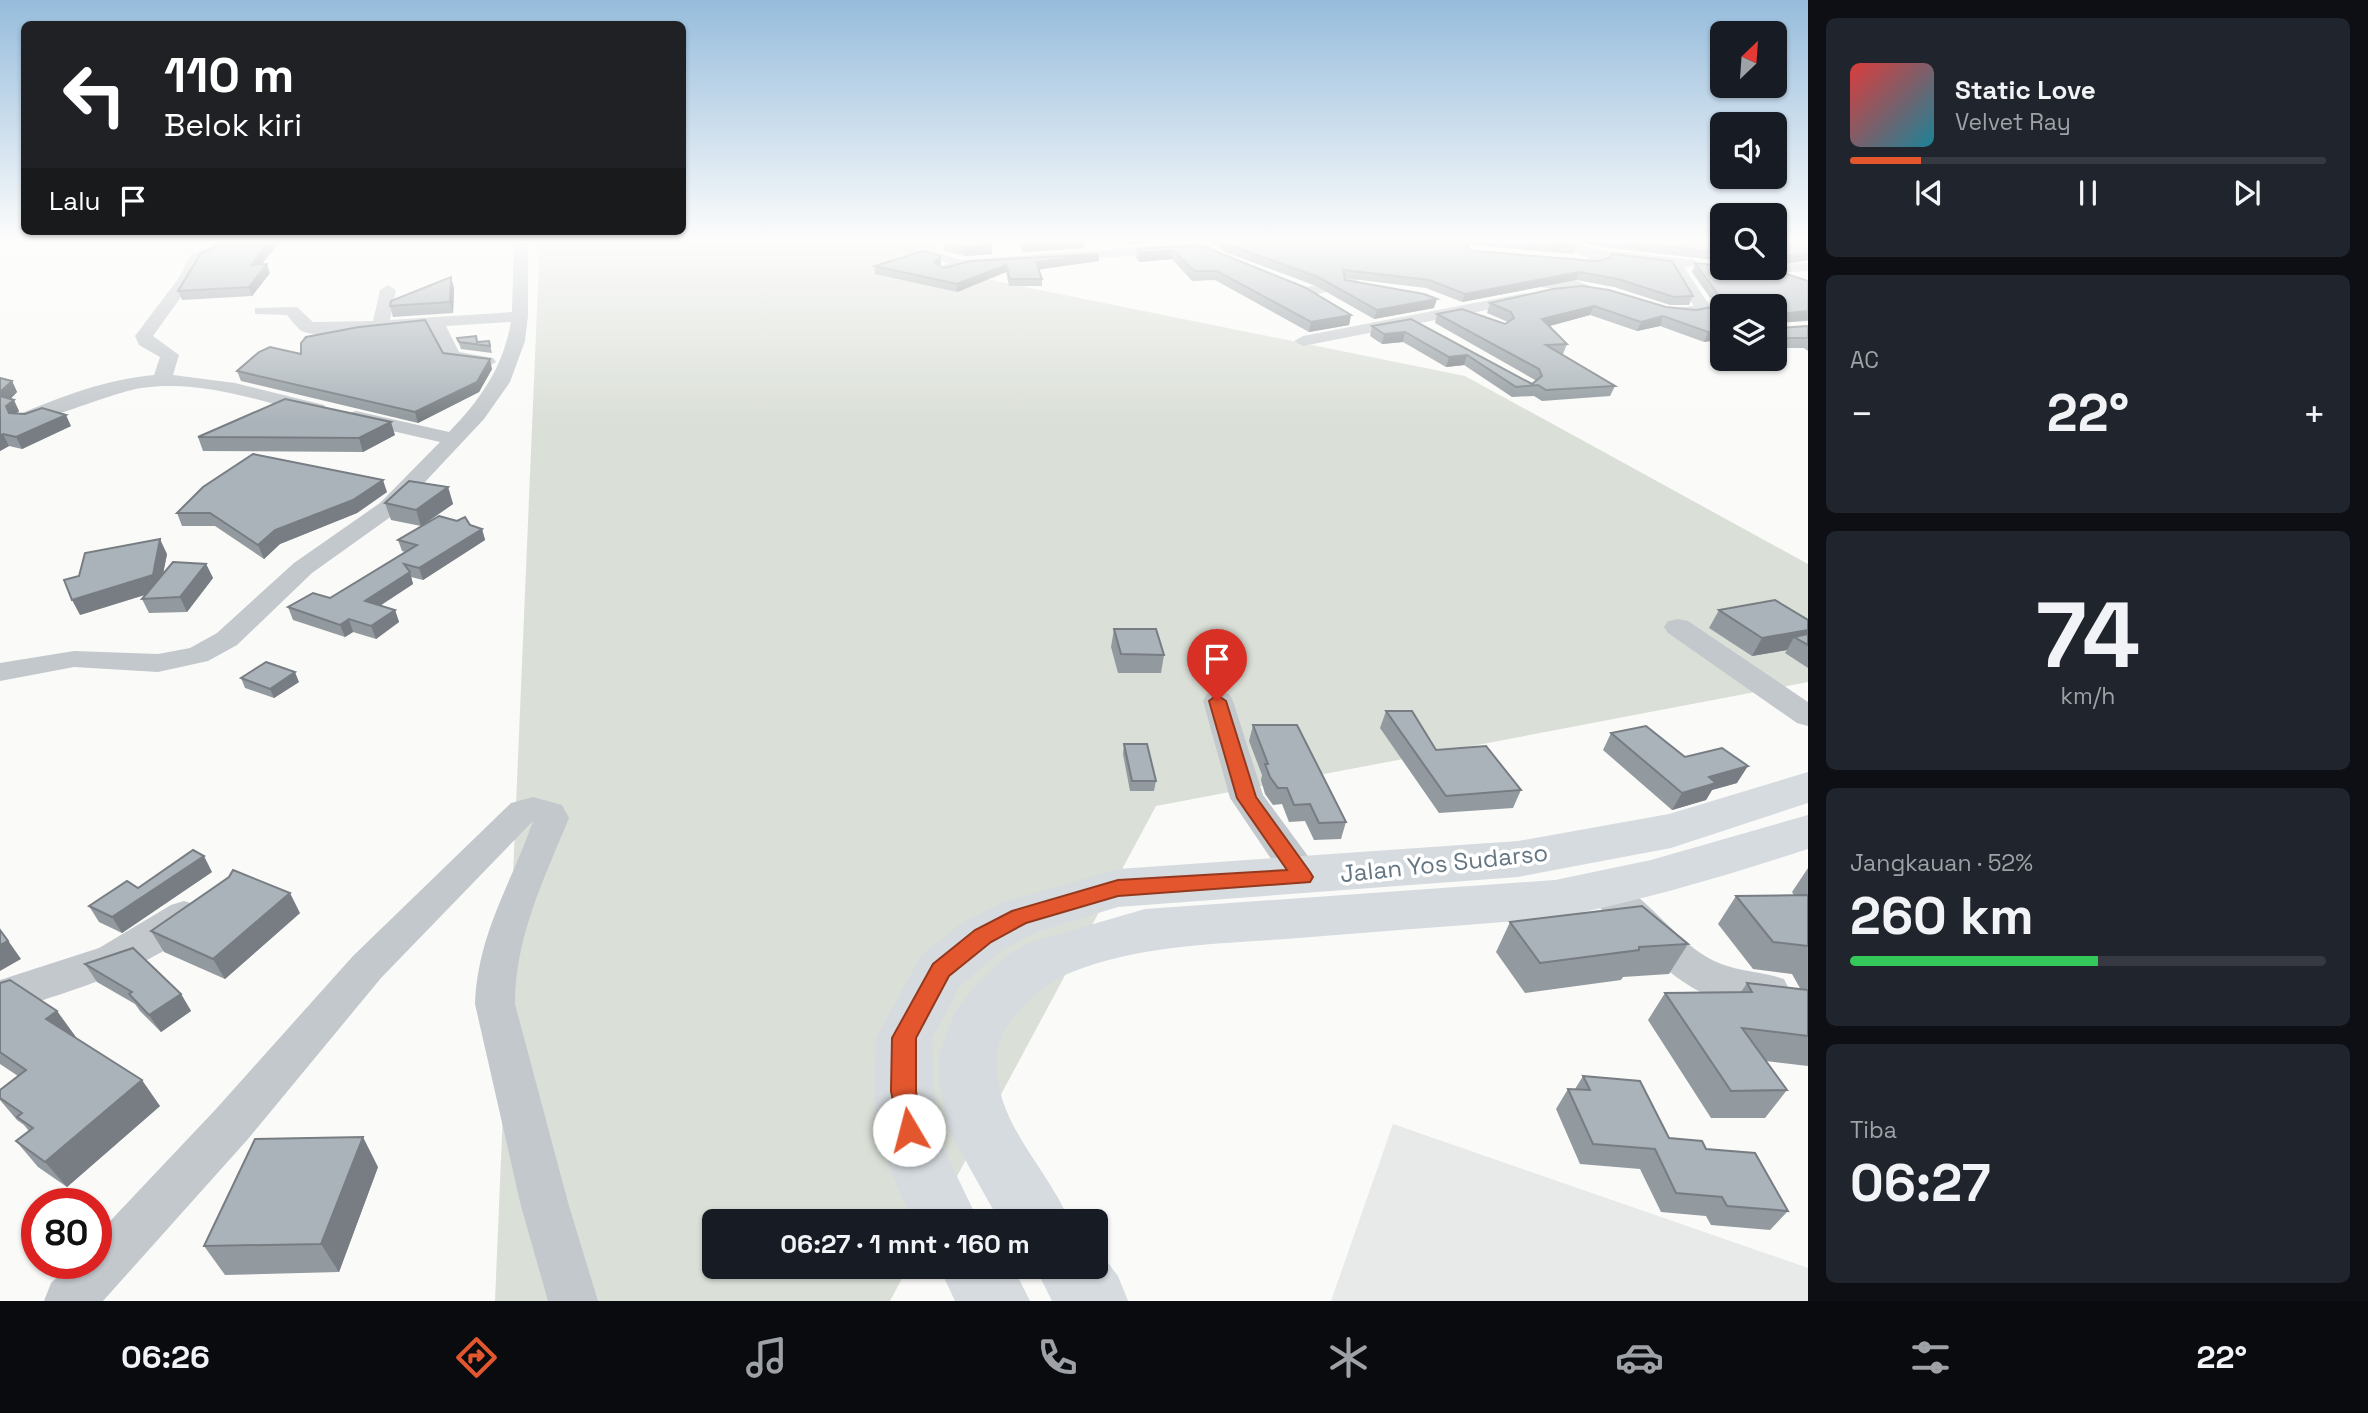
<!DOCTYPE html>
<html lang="id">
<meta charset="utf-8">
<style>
:root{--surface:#171b24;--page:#20242c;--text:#f1f3f6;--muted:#9ea1a6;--line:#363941;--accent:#e4572e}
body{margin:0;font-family:"Space Grotesk",sans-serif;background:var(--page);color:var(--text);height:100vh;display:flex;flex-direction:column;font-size:26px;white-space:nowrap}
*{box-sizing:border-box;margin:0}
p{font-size:23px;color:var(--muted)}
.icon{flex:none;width:38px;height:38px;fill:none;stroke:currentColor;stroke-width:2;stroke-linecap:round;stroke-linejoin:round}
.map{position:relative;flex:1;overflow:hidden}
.sheet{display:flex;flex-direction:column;gap:18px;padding:18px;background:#0d0f14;width:560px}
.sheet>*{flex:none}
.banner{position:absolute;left:21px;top:21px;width:665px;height:214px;border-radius:10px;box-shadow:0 2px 5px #0004;background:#202124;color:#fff;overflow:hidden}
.needle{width:46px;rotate:25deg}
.tools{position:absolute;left:1710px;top:21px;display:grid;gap:14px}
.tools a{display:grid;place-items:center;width:77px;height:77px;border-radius:10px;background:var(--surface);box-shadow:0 2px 5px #0004;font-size:35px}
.speed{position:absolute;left:21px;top:1188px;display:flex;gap:14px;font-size:35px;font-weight:700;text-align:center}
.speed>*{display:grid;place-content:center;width:91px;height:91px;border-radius:50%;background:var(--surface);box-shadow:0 2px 5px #0004;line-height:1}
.speed .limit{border:10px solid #d22;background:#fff;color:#111}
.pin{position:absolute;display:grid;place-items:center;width:60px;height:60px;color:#fff;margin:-72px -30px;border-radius:50% 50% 50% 0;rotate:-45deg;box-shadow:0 0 7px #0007}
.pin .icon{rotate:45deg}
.me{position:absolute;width:77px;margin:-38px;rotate:352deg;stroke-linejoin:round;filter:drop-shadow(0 0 5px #0008)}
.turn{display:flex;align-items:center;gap:24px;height:147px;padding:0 28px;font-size:32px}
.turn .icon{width:91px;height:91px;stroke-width:2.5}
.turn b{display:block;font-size:49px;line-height:60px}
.then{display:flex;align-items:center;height:66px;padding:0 28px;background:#0003;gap:14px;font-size:26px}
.big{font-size:52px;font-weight:700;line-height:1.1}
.sheet .widget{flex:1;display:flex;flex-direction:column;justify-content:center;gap:10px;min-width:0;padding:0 24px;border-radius:10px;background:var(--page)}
.sheet .dial{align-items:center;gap:0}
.dial b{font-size:91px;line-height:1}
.song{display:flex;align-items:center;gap:21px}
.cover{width:84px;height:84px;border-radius:10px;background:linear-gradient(135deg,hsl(0 70% 55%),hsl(190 70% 35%))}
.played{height:7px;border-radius:4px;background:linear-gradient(90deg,var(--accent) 15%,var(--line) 15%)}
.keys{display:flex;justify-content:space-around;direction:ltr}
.heat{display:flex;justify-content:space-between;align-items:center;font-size:38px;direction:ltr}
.charge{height:10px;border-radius:5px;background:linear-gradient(90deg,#34c759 52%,var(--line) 0)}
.trip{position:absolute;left:702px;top:1209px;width:406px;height:70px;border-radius:10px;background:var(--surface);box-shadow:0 2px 5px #0004;font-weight:700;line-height:70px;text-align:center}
.menu{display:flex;height:112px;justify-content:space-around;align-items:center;background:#090b0e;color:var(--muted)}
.menu .icon{width:49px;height:49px}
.menu .on{color:var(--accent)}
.menu b{font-size:32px;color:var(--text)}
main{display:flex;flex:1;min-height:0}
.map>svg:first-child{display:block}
</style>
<main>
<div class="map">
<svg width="1808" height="1301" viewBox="0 0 1808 1301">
<rect width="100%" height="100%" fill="#fafaf8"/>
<!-- built -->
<path fill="#e8e9e9" d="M1393,1124L1808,1268V1301H1331Z"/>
<!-- green -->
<path fill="#dadfd7" d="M540,239H936V269L1465,376L1808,564V682L1156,806L933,1221L714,1222V1267H908L890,1301H495Z"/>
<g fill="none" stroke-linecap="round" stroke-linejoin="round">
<!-- minor -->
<g fill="#c3c8cc" fill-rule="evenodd">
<path d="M213,239H227L225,249L202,260L193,280L153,336L179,355L173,375L235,383L324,405L327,409L324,413L317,415C260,401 201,379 141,388C114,392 31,427 17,423L14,419L17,415C61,397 106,379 154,375L160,357L139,345L135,336L178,279L191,254L211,247Z"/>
<path d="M514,239H528V316L525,341L510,382L484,419L396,513L312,573L237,645L208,661L158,672L74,667L0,681V663L74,651L158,654L190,648L217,633L294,563L380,503L440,442L349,421L346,417L349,413L356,411L449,432C481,399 503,367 511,322L446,326L459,352L493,358L496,362L487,367L446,360L429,327C405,329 321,341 302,331C297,328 291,320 287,315L255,314V308L297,307L313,322L373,321L380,290L388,285L396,290L390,320L512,312Z"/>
<path d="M1190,239H1204L1205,243L1238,262L1231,266L1226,265L1193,248Z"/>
<path d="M1525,239H1565L1593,249L1695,260V266L1684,267L1712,309L1710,312L1687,318L1661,315V309L1694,306L1668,265L1607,259L1606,264L1590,266L1588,258L1566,248Z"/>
<path d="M905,244L962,260L1173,245L1180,249L1173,253L970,266L943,273L936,269L948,263L900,251V245Z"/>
<path d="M1808,263V271L1737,275L1730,271L1732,268H1774V264Z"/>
<path d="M1354,270L1362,275L1353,286L1309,296L1301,291L1303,288L1343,279Z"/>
<path d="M1530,277L1575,280L1599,289L1591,294L1525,285V279Z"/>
<path d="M1526,293L1534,298L1532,301L1303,346L1294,341L1303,336Z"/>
<path d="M1678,619L1688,621L1808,702V726L1797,723L1668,633L1664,627L1668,621Z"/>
<path d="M1218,692L1229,694L1233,701L1263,795L1316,867L1321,877L1316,887L1303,890L1290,887L1230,798L1203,701L1207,694Z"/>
<path d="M533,797L562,805L569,818C544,879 515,937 515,1004L569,1206L598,1301H548L521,1206L475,1004C478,932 511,885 533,821L381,978L248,1139L103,1301H44L51,1283L70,1264H96V1236L216,1109L353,956L511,803Z"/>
<path d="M1606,877C1639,888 1671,934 1702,954C1731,973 1754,969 1784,979L1790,991L1784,1003C1710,1028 1640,946 1593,901L1588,891L1593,881Z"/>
<path d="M184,901L197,905L203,915C176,964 52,996 0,1014V980L99,948L171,905Z"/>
</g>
<!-- highway -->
<g fill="#d6dbdf" fill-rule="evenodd">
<path d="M1808,772V803L1671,848L1518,877L1118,907L1036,932L1001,951L960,986L932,1039L934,1091L942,1145L979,1222H913L881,1149L874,1091L876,1038L922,954L965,921L1001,903L1118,869L1518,841L1669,814Z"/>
<path d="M1808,815V849C1725,876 1641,901 1555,918C1465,925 1375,932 1286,939C1213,944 1141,945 1072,972C1042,984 999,1021 997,1055C992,1122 1046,1164 1070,1222H1000L949,1131L939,1083V1053L956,1010L979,982L1007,955L1035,941L1145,909L1555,880L1651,860Z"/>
<path d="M1096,1247L1118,1276L1128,1301H1052L1035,1267H1096Z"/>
<path d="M939,1267H1013L1030,1301H955Z"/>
</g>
</g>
<!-- wall -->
<g fill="#929a9f">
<path d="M1020,239H1085L1084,248L1023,252L1019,245Z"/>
<path d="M1208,239H1549L1576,246L1573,254L1471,245L1468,248L1473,251L1596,261L1693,296L1689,305H1670L1614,287L1576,280L1462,302L1426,288L1344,278L1345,280L1434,308L1374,319L1316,286L1225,252Z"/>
<path d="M1574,239H1722V261L1594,246Z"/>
<path d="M1774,239H1808V261V260L1780,265L1774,264Z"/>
<path d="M945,242L992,245V254L965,256L944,251Z"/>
<path d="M1200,245L1351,315L1349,325L1309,332L1215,280L1192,281L1172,259L1139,262L1136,258L1137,249Z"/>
<path d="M1099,261L1039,269L1042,279V286H1009L1006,272L957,292L875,274V266L941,264L939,265L944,268Z"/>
<path d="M1695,263L1808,281V321L1777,323V328L1808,326V351L1804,348H1781L1774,344V306L1704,342L1660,326L1637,331L1590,315L1549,326L1567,344L1563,354H1562L1615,386L1610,396L1542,401L1534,396L1512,397L1464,365L1446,367L1403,342L1382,344L1370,336L1372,326L1411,319L1532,384L1536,381L1535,380L1435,323L1437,314L1505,324L1508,322L1487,313L1490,303L1666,307L1696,310L1712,307L1713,302L1692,272Z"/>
<path d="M262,264L270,273L252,296L182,300L178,291Z"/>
<path d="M451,277L454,288L453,313L393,317L390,306Z"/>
<path d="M476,336L477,342L489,341L492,353L461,349L457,338Z"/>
<path d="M443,353L492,369L479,392L418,423L241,381L237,371Z"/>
<path d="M12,381L17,392L10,399L19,411L17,413L71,426L22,449L9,446L0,451Z"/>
<path d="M395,435L363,452L203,451L198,437Z"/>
<path d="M448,487L453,504L422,526L470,525L482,529L485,540L423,580L411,577L413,584L381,605L395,610L399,622L376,639L353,632L345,637L293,620L288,607L330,598L405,552L402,551L398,540L421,526L391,520L385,503Z"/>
<path d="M387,492L357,513L280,544L264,559L215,526H182L177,513Z"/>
<path d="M167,554L163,573L206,564L213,578L187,612L149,613L142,599L145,595L80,615Z"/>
<path d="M1719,610L1808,620V668L1785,653L1787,650L1752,656L1709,628Z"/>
<path d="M1114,629L1164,655L1161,673H1118L1111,647Z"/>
<path d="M241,678L299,682L274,698L245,688Z"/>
<path d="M1386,711L1436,750L1521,790L1513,808L1439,813L1380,728Z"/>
<path d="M1253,725L1346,822L1341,839L1314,840L1305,821L1289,822L1282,804L1273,805L1265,794L1261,780L1262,775L1249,741Z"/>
<path d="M1611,733L1685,757L1737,783L1712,790L1706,800L1672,810L1603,750Z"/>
<path d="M1124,744L1156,781L1154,791H1130L1123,754Z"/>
<path d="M1808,868V1066L1766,1061L1787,1090L1765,1118H1711L1648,1020L1665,993L1741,992L1747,983L1801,990L1792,974L1753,969L1718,924L1736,896L1794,895L1792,892Z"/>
<path d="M212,872L122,933L99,922L89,906L138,888Z"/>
<path d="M300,913L225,979L164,952L151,931Z"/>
<path d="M1510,922L1688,944L1669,974L1623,977L1621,980L1525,993L1496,952Z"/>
<path d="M85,964L181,994L191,1011L161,1032L140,1011L135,1004L97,982Z"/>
<path d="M0,983L57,1011L75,1038L160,1106L67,1187L38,1167L16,1141L29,1131L24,1125L17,1120L0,1100V1090L18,1076L0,1064Z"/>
<path d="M1583,1076L1669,1138L1706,1149L1788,1211L1770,1230L1711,1225L1706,1216L1661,1212L1640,1169L1580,1164L1556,1109L1568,1089H1575Z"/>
<path d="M378,1167L339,1272L225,1275L204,1246Z"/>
</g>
<!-- shaded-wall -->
<g fill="#777d82">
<path d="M272,239H282L254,274L251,265Z"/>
<path d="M1085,239L1084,248L1023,252L1024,243Z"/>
<path d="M1128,239H1177L1127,245Z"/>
<path d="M1471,239H1473L1471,245L1462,253L1464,245Z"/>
<path d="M992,245V254L965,256L966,247Z"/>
<path d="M1173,250L1172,259L1139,262L1140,253Z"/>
<path d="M1808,253V260L1780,265L1783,256Z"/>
<path d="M1099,254V261L1036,270V262Z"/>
<path d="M941,256V264L934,270V262Z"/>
<path d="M267,264L270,273L252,296L249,287Z"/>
<path d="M1006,265V272L957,292V284Z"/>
<path d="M1579,272L1576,280L1462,302L1465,294Z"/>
<path d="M451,277L454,288L453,313L450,302Z"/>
<path d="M1437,299L1434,308L1374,319L1377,310Z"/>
<path d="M1594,306L1590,315L1539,329L1542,319Z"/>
<path d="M1808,311V320L1774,323L1778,314Z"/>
<path d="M1351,315L1349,325L1309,332L1311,322Z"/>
<path d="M1663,316L1660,326L1637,331L1641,322Z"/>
<path d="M1722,331V340L1704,342L1708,332Z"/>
<path d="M1405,332L1403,342L1382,344L1384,334Z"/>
<path d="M1467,355L1464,365L1446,367L1449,357Z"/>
<path d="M490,359L492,369L479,392L418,423L415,412Z"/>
<path d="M12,381L17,392L3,407L0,400V392Z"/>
<path d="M14,400L19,411L12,417L6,406Z"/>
<path d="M66,415L71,426L22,449L16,437Z"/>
<path d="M391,422L395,435L363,452L359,438Z"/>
<path d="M3,434L9,446L0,451V436Z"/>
<path d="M383,480L387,492L357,513L280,544L264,559L258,545L275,530Z"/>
<path d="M448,487L453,504L421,526L416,510Z"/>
<path d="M482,529L485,540L423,580L419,568Z"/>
<path d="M160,539L167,554L160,590L80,615L72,600Z"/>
<path d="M206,564L213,578L187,612L180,597Z"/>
<path d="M410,572L413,584L369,613L365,601Z"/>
<path d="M395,610L399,622L376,639L371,626Z"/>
<path d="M349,619L353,632L345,637L340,625Z"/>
<path d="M1808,630V645L1794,637L1787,650L1752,656L1762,638Z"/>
<path d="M295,672L299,682L274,698L270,689Z"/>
<path d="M1748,766L1737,783L1712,790L1706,800L1672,810L1682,793L1709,777Z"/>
<path d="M204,856L212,872L122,933L112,917Z"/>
<path d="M290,893L300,913L225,979L213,959Z"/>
<path d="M0,929L21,959L0,971Z"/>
<path d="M181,994L191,1011L161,1032L149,1015Z"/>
<path d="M57,1011L76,1037L65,1046L46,1019Z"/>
<path d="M142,1080L160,1106L67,1187L45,1162Z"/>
<path d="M363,1137L378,1167L339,1272L321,1244Z"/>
</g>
<!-- building -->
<g fill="#aab3b9" stroke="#777d82" stroke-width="2">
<path d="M224,239H272L251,265L267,264L249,287L178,291L201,253L223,243Z"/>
<path d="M953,239H969L992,245L966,247L945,242Z"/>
<path d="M1021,239H1083L1024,243Z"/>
<path d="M1220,239H1471L1464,245L1473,251L1596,261L1610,258L1612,254L1672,261L1693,296L1674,297L1618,279L1579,272L1465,294L1429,280L1343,270L1345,280L1424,294L1437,299L1377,310L1318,277L1226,244Z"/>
<path d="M1496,239H1549L1576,246Z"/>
<path d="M1604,239H1722V253Z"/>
<path d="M1774,239H1808V253L1783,256H1774Z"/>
<path d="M1200,245L1304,287L1351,315L1311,322L1217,271H1194L1173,250L1140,253L1137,249Z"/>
<path d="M923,251L941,256L934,262L944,268L971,261L1099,254L1036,262L1042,279H1010L1006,265L957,284L875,266Z"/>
<path d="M1695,263L1722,266V268L1752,270L1769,268L1808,281V311L1778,314L1777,328L1808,326V338H1786L1774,331V306H1722V331L1708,332L1663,316L1641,322L1594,306L1542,319L1567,344L1546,345L1615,386L1546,390L1538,385L1516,387L1467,355L1449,357L1405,332L1384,334L1372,326L1411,319L1532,384L1542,376L1539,369L1437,314L1462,309L1505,324L1514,318L1511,312L1490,303L1553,289L1582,286L1609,290L1666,307L1696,310L1712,307L1717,293Z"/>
<path d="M451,277L450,302L390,306L391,301Z"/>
<path d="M425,320L443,353L490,359L477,382L415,412L237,371L259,352L270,347L301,354V343L306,337L359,327Z"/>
<path d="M476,336L477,342L489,341L490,346L459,342L457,338Z"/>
<path d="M0,378L12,381L0,392Z"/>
<path d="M0,396L14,400L6,406L9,413L25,414L42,408L66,415L16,437L3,434L0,436Z"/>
<path d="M285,399L391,422L359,438L198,437Z"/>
<path d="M253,454L383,480L353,500L275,530L258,545L210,513H177L203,487Z"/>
<path d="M409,481L448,487L416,510L385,503Z"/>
<path d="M439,516L457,521L465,517L470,525L482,529L419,568L404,564L410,572L365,601L395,610L371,626L349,619L340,625L288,607L313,593L330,598L417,545L398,540Z"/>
<path d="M160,539L153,575L72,600L64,580L79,576L85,553Z"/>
<path d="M173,562L206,564L180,597L142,599Z"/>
<path d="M1775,600L1808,620V630L1762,638L1719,610Z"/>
<path d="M1114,629H1156L1164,655L1121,654Z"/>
<path d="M1808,634V645L1794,637Z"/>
<path d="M266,662L295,672L270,689L241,678Z"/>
<path d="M1386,711H1412L1436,750L1486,746L1521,790L1446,796Z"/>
<path d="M1253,725H1297L1346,822L1319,823L1310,804L1294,805L1287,788H1278L1270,777L1265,764H1268Z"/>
<path d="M1646,726L1685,757L1722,748L1748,766L1709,777L1716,783L1682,793L1611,733Z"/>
<path d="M1124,744H1147L1156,781H1132Z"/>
<path d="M193,850L204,856L112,917L89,906L127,881L138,888Z"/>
<path d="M233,870L290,893L213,959L151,931L229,877Z"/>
<path d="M1808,895V946L1773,942L1736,896Z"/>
<path d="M1642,906L1688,944L1639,947V950L1540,963L1510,922Z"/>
<path d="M0,930L8,941L0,945Z"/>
<path d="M133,948L181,994L149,1015L129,994L132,992L85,964Z"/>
<path d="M10,980L57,1011L46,1019L142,1080L45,1162L16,1141L33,1128L17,1117L22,1113L0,1098V1090L26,1070L0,1052V983Z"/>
<path d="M1747,983L1808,990V1036L1742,1028L1787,1090L1731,1091L1665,993L1752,992Z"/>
<path d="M1583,1076L1640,1081L1669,1138L1702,1141L1706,1149L1755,1153L1788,1211L1727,1206L1722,1197L1676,1193L1655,1149L1593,1144L1568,1089L1590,1090Z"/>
<path d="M363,1137L321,1244L204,1246L255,1139Z"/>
</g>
<!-- sky -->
<linearGradient id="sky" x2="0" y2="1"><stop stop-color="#96bcdc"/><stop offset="0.57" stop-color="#fdfdfc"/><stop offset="1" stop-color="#fdfdfc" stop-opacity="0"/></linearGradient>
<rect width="1808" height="422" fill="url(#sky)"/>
<!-- route -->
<path fill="#e4572e" stroke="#94391e" stroke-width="2" d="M1217,695L1226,701L1256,797L1310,872L1313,877L1310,882L1118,896L1026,923L991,942L949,976L916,1038V1091L922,1130L918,1138L909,1141L900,1138L891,1091L892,1038L933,964L975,930L1012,911L1118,880L1287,870L1237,798L1209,701Z"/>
<g text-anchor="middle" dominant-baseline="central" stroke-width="7" stroke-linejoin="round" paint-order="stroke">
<!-- near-street labels -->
<g font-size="24" fill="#657683" stroke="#fff">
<text transform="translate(1444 863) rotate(-6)">Jalan Yos Sudarso</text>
</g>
</g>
</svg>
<div class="tools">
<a><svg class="needle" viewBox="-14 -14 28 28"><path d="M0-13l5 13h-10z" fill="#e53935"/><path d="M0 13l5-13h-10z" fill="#9ea1a6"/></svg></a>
<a><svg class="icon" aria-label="sound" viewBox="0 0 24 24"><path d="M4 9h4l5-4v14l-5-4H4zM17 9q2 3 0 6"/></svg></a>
<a><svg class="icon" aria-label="search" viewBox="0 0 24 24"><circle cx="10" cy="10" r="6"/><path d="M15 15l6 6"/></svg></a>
<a><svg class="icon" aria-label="layers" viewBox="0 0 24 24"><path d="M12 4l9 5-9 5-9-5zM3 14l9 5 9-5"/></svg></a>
</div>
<div class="speed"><div class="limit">80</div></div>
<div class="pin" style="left:1217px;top:701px;background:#d93025"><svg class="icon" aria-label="arrive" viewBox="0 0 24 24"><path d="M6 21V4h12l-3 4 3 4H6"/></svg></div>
<svg class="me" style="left:909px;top:1130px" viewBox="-20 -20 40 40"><circle r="19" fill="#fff"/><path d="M0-13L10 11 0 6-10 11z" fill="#e4572e"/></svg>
<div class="trip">06:27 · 1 mnt · 160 m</div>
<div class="banner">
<div class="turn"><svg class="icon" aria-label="left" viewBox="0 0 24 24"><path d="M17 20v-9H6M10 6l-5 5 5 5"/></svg><div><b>110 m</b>Belok kiri</div></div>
<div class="then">Lalu<svg class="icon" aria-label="arrive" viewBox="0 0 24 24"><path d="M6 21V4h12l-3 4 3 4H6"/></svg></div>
</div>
</div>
<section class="sheet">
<div class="widget">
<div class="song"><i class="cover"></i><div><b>Static Love</b><p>Velvet Ray</p></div></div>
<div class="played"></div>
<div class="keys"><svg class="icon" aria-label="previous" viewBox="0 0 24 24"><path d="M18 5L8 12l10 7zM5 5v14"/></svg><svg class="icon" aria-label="pause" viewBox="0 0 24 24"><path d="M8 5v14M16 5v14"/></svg><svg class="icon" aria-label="next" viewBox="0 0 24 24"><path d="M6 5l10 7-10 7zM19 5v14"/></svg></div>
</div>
<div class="widget"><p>AC</p>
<div class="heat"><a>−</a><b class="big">22°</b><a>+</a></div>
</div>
<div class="widget dial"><b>74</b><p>km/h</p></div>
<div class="widget"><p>Jangkauan · 52%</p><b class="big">260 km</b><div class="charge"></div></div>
<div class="widget"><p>Tiba</p><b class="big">06:27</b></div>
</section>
</main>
<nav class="menu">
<b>06:26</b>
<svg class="icon on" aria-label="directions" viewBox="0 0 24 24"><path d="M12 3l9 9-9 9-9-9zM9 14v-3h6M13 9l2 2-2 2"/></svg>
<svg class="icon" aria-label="music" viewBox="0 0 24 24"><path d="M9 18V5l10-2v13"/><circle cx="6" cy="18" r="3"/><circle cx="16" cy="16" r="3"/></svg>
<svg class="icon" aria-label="phone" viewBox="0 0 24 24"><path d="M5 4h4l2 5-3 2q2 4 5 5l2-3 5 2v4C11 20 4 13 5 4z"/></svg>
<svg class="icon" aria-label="climate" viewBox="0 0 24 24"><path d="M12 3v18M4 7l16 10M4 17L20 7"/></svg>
<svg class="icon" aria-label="car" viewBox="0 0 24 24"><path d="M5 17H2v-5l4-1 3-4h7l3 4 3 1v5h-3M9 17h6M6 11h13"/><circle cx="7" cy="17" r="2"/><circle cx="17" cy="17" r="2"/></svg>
<svg class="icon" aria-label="filters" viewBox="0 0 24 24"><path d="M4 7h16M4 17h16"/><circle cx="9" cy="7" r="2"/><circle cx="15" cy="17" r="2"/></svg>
<b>22°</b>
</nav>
